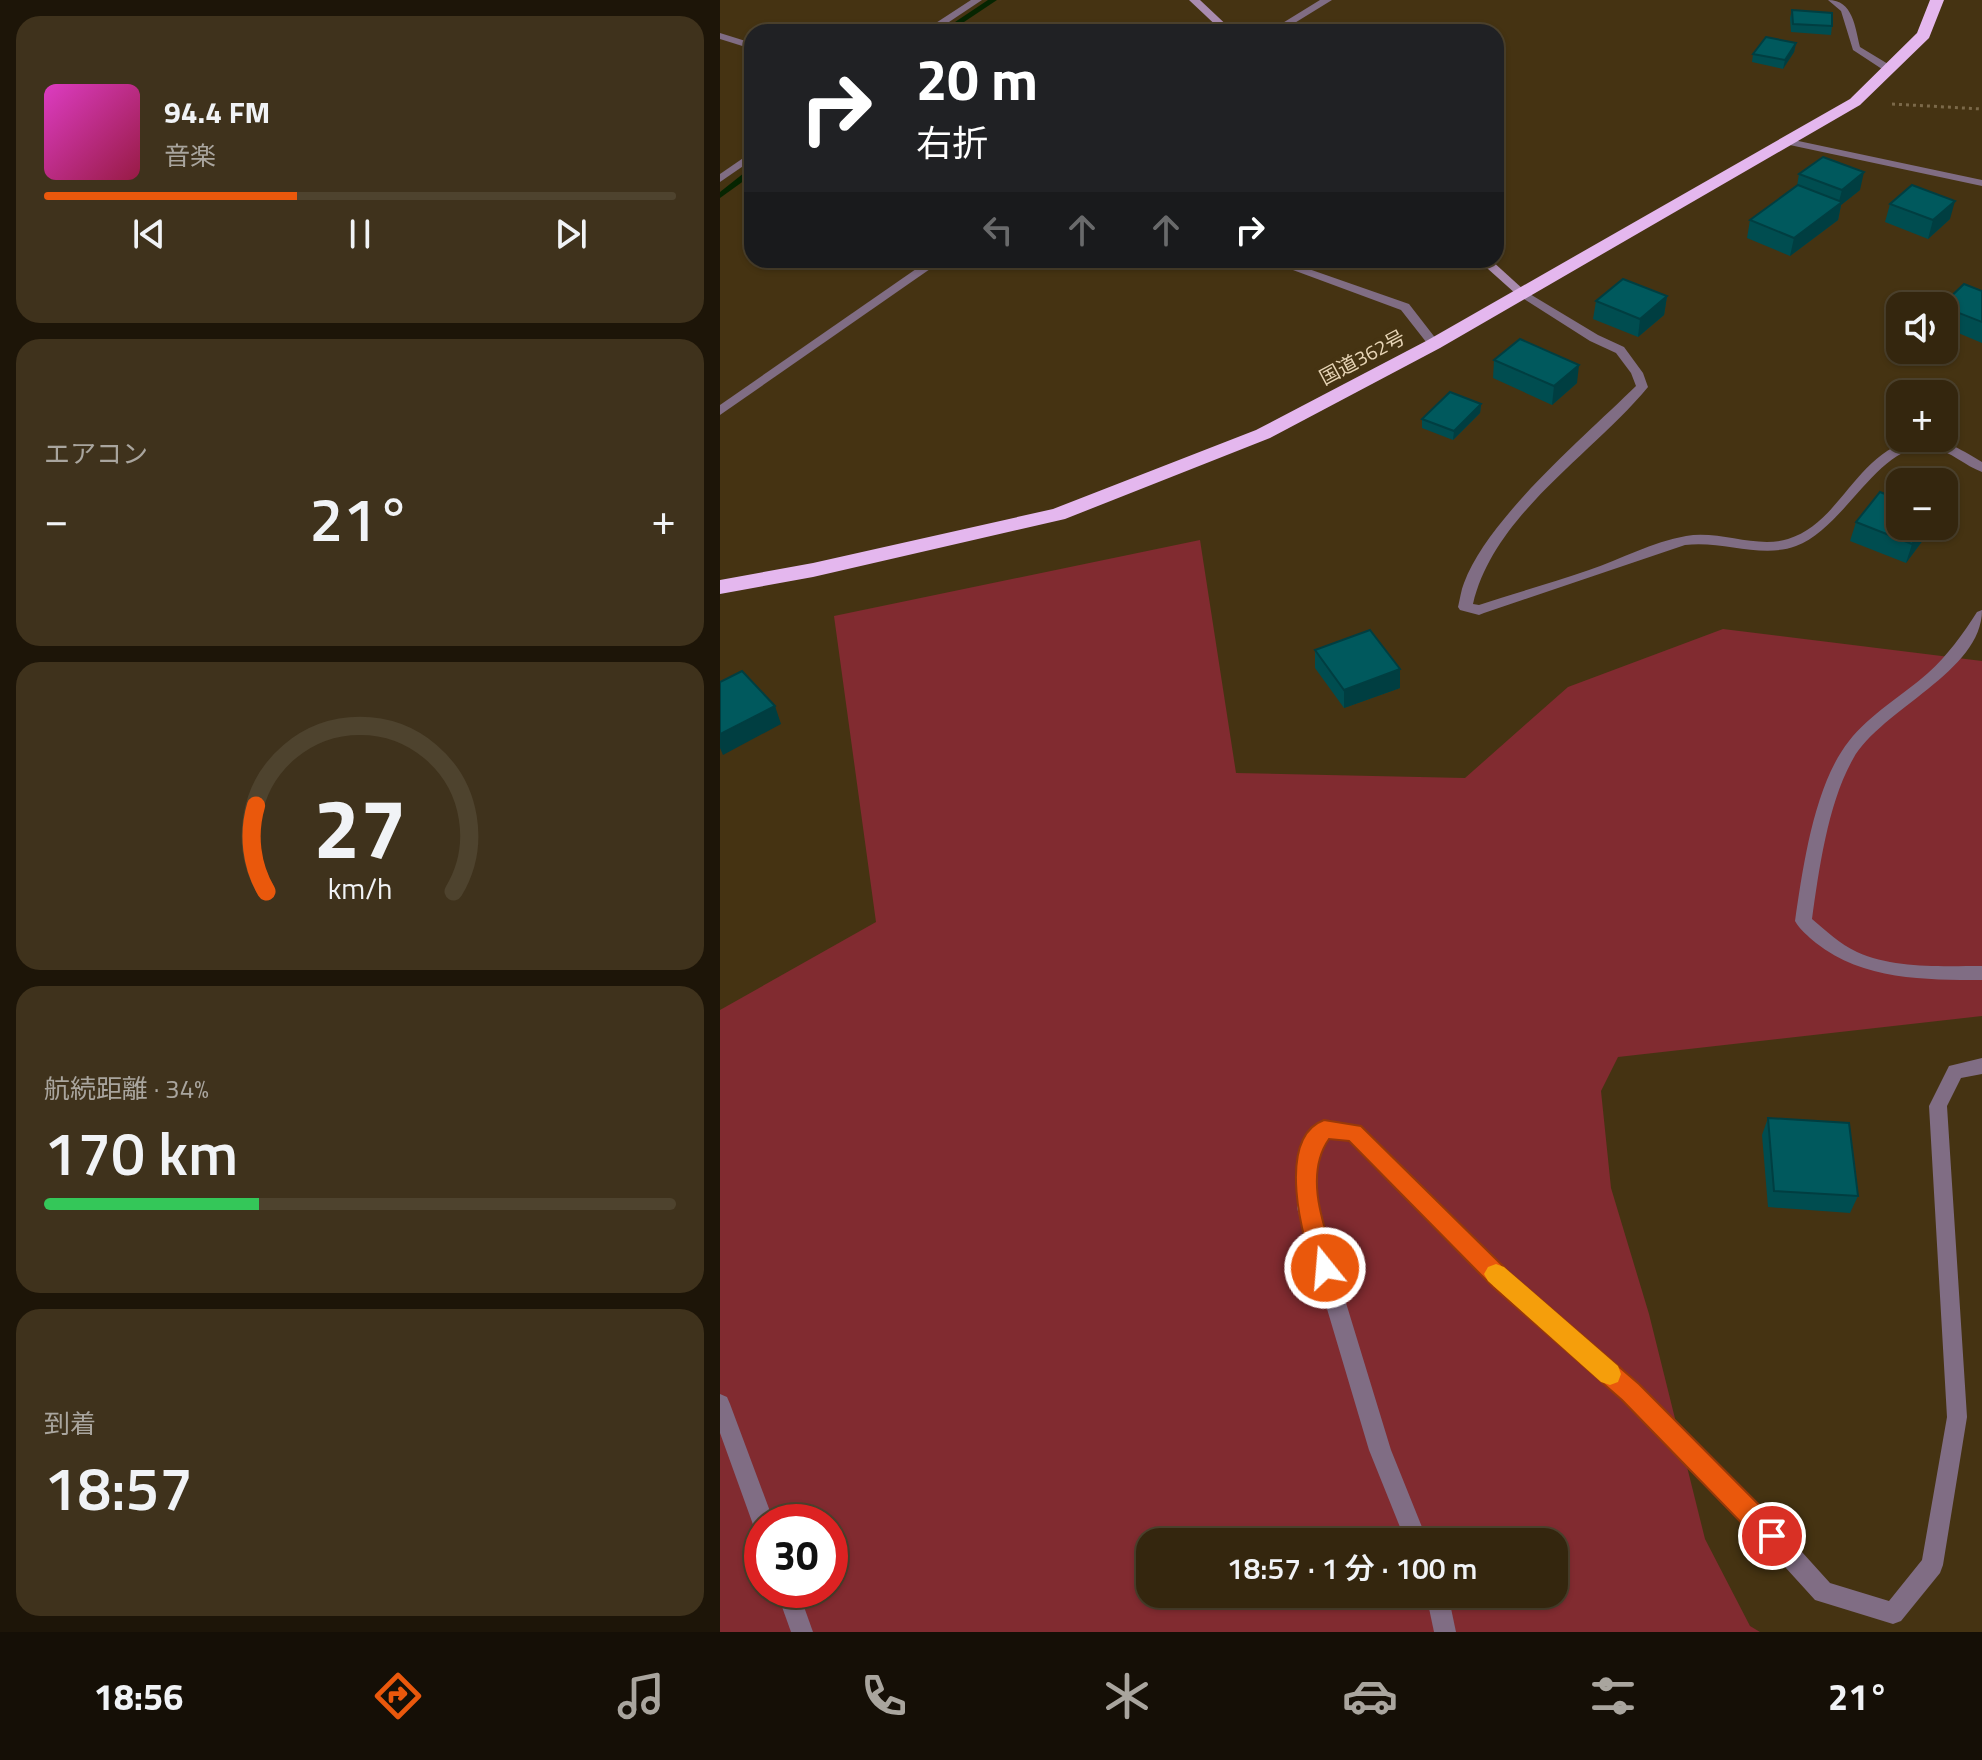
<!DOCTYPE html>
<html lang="ja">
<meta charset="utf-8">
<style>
:root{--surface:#34260e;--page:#3f321c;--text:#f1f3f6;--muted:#a9a59e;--line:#4e432e;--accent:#ea580c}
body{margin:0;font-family:"Titillium Web","Noto Sans JP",sans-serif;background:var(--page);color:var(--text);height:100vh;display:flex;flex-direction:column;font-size:30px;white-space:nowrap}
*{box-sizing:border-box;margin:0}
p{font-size:26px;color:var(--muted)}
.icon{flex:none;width:44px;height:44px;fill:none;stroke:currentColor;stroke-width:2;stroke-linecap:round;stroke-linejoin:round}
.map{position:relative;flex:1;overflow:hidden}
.sheet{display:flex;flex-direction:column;gap:16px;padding:16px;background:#1d1508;width:720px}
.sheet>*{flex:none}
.top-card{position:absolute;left:24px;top:24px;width:760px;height:244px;border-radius:24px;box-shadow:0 2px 6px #0004,0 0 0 2px var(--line);background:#202124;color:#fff;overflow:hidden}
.tools{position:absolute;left:1166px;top:292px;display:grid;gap:16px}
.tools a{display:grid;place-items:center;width:72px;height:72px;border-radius:16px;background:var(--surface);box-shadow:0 2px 6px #0004,0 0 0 2px var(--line);font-size:40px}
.speed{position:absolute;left:24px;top:1504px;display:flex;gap:16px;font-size:40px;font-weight:700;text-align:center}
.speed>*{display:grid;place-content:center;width:104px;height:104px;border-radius:50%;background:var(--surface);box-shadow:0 2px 6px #0004,0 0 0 2px var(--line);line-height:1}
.speed .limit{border:12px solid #d22;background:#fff;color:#111}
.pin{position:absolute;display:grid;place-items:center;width:68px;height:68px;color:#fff;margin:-34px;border:4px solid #fff;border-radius:50%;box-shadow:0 2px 8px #0007}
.me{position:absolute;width:88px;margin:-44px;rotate:343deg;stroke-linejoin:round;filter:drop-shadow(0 0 6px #0008)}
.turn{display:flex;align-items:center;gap:28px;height:168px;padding:0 40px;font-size:36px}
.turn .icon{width:104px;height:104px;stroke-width:2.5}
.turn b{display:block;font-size:56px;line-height:68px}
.lanes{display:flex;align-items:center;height:76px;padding:0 40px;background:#0003;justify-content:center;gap:40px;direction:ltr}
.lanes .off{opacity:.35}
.big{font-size:60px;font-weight:600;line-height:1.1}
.sheet .tile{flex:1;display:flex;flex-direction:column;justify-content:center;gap:12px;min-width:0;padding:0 28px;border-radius:24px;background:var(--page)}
.sheet .dial{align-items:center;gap:0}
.dial svg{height:208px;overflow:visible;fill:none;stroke:var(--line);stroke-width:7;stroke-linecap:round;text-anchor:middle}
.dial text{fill:var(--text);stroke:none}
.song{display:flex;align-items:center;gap:24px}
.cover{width:96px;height:96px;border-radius:12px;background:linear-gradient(135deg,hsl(310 70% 55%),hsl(340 70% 35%))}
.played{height:8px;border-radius:4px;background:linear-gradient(90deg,var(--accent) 40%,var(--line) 40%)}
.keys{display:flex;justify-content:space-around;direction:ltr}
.heat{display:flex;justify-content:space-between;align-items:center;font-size:44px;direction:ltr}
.charge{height:12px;border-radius:6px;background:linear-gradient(90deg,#34c759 34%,var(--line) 0)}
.trip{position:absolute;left:416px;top:1528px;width:432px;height:80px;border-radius:24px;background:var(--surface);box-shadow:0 2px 6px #0004,0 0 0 2px var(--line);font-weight:600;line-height:80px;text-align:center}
.dock{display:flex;height:128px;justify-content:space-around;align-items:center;background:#150f06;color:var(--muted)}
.dock .icon{width:56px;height:56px}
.dock .on{color:var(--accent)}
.dock b{font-size:36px;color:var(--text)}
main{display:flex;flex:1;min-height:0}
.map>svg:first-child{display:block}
</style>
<main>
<section class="sheet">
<div class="tile">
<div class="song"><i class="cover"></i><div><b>94.4 FM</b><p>音楽</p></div></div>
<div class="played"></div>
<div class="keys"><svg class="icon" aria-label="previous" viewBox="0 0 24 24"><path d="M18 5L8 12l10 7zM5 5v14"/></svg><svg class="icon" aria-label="pause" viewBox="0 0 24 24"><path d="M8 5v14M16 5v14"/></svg><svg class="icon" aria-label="next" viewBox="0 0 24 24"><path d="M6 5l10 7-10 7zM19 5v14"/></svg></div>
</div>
<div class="tile"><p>エアコン</p>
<div class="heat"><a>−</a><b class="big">21°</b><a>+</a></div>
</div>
<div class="tile dial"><svg viewBox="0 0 100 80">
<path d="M14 69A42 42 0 1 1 86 69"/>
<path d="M14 69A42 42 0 0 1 10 36" stroke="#ea580c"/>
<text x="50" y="56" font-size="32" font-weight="700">27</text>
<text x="50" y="72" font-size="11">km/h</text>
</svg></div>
<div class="tile"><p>航続距離 · 34%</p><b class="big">170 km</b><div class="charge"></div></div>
<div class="tile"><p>到着</p><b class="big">18:57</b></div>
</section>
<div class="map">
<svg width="1262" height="1632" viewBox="0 0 1262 1632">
<rect width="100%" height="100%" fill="#453312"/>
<!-- green -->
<path fill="#812b30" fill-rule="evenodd" d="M480,540L516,773L745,778L848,687L1003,629L1262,661V1016L898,1057L881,1091L891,1188L929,1314L985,1539L1030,1626L1040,1632H0V1010L156,922L114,616ZM42,1522H110V1590H42ZM430,1542H834V1594H430Z"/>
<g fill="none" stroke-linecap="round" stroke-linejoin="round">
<!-- stream -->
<g fill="#062501" fill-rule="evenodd">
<path d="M268,0H277L229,32H220Z"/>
<path d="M29,169H32V175L0,198V192Z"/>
</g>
<!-- path -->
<path stroke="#7b6949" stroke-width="3" stroke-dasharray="3 4" stroke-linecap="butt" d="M1172,104L1262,109"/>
<!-- street -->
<g fill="#806d84" fill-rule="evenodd">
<path d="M251,0H262L214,32H202Z"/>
<path d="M600,0H612L560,32H548Z"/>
<path d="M1108,0C1133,0 1135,27 1140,47L1173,67V71H1165L1133,50L1121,11Z"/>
<path d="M0,33L32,43V49L0,39Z"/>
<path d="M1069,139L1262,180V186L1065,144L1064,142Z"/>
<path d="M32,152V160L0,182V174Z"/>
<path d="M209,260H223L0,415V405Z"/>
<path d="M546,260H563L689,304L720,344L714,348L710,347L681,310Z"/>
<path d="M800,288L878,335L904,347L923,373L928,387C872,455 774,514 753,604L759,605C795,593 832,583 869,570C901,559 932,542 966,536C1000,530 1036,549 1068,539C1122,522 1136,452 1194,440C1219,435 1242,450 1262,462V472C1245,466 1231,451 1212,448C1160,439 1126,528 1076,546C1041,559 1002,540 965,545L764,613L759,615L740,610L738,607C740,599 741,590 744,583C768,518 865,436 916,386L911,373L896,353L870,341L796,294L794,292Z"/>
<path d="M1262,610C1262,672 1161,709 1133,759C1108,803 1099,869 1092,919C1106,931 1120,944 1137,952C1174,969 1223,966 1262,966V980C1205,980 1143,980 1096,943C1088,936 1080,930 1075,921C1083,867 1094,785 1129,741C1150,714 1182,696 1208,673C1227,656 1243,634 1257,612Z"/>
<path d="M1262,1058V1074L1241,1078L1227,1106L1247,1417L1223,1565L1220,1573L1181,1621L1173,1624L1095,1600L1027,1525L904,1399L774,1287L629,1140L609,1138L598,1153L597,1208L671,1450L708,1542H686L649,1450L577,1208L580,1151L597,1123L604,1121L641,1127L788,1273L918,1385L1043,1509L1110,1583L1169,1601L1202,1560L1227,1417L1209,1106L1229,1066Z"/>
<path d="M0,1394L7,1397L10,1404L54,1522H42V1532L35,1530L0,1433Z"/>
<path d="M56,1590H78L93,1632H71Z"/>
<path d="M706,1594H728L736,1632H714Z"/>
</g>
<!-- secondary -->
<g fill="#a98baf" fill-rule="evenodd">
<path d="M469,0H480L514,32H503Z"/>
<path d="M758,260H771L804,290V294H796Z"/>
</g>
<!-- highway -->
<path fill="#e4b7ee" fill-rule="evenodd" d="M1210,0H1224L1209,38L1140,105L720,348L550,438L345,519L93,577L0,594V580L93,563L333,509L536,430L708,340L1130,99L1197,33Z"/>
</g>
<!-- wall -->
<g fill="#004d50">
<path d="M1072,10L1112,26L1111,35L1071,32L1070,18Z"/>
<path d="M1076,43L1074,52L1063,69L1032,62L1033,54Z"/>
<path d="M1079,174L1140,190L1121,205L1118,220L1070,256L1027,238L1030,220L1077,186Z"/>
<path d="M1170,204L1230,219L1208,239L1165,222Z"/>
<path d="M1262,291V343L1224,327V306Z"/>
<path d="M947,296L944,315L918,337L873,319L876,301Z"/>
<path d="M774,360L857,383L832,405L773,378Z"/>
<path d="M761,404L760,413L733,440L702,428V419Z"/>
<path d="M1136,522L1209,532L1186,563L1130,541Z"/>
<path d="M595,650L680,688L624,708L595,668Z"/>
<path d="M1048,1118L1138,1196L1130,1213L1048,1207L1042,1135Z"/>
</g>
<!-- shaded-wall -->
<g fill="#003e41">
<path d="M1076,43L1074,52L1063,69L1065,60Z"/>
<path d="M1144,172L1140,190L1121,205L1118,220L1070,256L1074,238L1118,205L1122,190Z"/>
<path d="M1235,201L1230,219L1208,239L1213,220Z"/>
<path d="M947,296L944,315L918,337L920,319Z"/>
<path d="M859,365L857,383L832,405L834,386Z"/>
<path d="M761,404L760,413L733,440L734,431Z"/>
<path d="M1206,526H1211L1209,532L1186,563L1192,544Z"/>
<path d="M680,669V688L624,708V690Z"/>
<path d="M55,706L61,724L3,755L0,748V734Z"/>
</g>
<!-- building -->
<g fill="#00595d" stroke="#003e41" stroke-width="2">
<path d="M1072,10L1112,13V26L1073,24Z"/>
<path d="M1046,37L1076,43L1065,60L1033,54Z"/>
<path d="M1103,157L1144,172L1122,190L1079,174Z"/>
<path d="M1078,185L1122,202L1074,238L1030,220Z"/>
<path d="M1192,185L1235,201L1213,220L1170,204Z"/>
<path d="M903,279L947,296L920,319L876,301Z"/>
<path d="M1244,284L1262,291V322L1221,306Z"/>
<path d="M800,339L859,365L834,386L774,360Z"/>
<path d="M730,392L761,404L734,431L702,419Z"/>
<path d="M1160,492L1180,500V526H1206L1192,544L1136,522Z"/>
<path d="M650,630L680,669L624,690L595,650Z"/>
<path d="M22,671L55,706L0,734V682Z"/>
<path d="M1048,1118L1129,1123L1138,1196L1054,1191Z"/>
</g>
<!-- route -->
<path fill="#ea580c" stroke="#983908" stroke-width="2" d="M604,1120L641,1126L789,1272L919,1384L1061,1527L1065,1536L1061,1545L1052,1548L1043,1545L902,1400L773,1287L629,1141L609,1139C583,1176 605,1229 617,1268L613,1276L605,1279L597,1276C582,1241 555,1138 604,1120Z"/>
<!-- slow -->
<path fill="#f59e0b" d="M776,1264L784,1267L898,1366L901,1374L898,1382L890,1385L881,1382L768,1281L764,1274L768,1267Z"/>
<g text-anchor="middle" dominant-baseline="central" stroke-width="8" stroke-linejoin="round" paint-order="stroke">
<!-- far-street labels -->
<g font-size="20" fill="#e6d4b5" stroke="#453312">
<text transform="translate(642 357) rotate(-28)">国道362号</text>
</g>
</g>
</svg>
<div class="tools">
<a><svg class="icon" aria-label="sound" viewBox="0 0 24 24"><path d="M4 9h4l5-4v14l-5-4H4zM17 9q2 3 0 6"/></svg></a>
<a>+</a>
<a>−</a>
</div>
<div class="speed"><div class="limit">30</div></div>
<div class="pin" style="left:1052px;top:1536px;background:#d93025"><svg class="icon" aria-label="arrive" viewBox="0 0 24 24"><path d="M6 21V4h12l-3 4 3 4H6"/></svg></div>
<svg class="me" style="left:605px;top:1268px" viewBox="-20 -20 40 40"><circle r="17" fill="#ea580c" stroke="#fff" stroke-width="3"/><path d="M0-11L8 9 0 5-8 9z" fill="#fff"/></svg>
<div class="trip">18:57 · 1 分 · 100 m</div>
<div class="top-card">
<div class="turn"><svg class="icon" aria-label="right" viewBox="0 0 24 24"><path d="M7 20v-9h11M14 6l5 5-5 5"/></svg><div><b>20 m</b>右折</div></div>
<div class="lanes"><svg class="icon off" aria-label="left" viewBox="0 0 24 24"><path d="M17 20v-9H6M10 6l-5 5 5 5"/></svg><svg class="icon off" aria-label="ahead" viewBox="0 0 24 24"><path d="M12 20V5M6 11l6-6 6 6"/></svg><svg class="icon off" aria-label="ahead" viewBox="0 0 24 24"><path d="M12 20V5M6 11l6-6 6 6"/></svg><svg class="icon" aria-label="right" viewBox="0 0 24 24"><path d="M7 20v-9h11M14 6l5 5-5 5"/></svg></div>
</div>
</div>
</main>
<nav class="dock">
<b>18:56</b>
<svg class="icon on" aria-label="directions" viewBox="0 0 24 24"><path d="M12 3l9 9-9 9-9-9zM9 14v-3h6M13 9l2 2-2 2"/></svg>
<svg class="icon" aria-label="music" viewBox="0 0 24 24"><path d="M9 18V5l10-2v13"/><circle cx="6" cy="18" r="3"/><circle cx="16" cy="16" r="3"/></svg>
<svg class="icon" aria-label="phone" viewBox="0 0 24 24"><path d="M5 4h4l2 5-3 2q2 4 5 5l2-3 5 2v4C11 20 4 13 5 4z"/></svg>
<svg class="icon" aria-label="climate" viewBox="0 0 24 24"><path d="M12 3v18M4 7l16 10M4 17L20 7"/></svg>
<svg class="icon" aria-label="car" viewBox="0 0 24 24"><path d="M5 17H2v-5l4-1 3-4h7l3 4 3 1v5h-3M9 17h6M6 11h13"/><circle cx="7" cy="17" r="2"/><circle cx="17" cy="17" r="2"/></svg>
<svg class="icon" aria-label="filters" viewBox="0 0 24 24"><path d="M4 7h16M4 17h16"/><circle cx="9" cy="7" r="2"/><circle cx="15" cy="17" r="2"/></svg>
<b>21°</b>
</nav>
